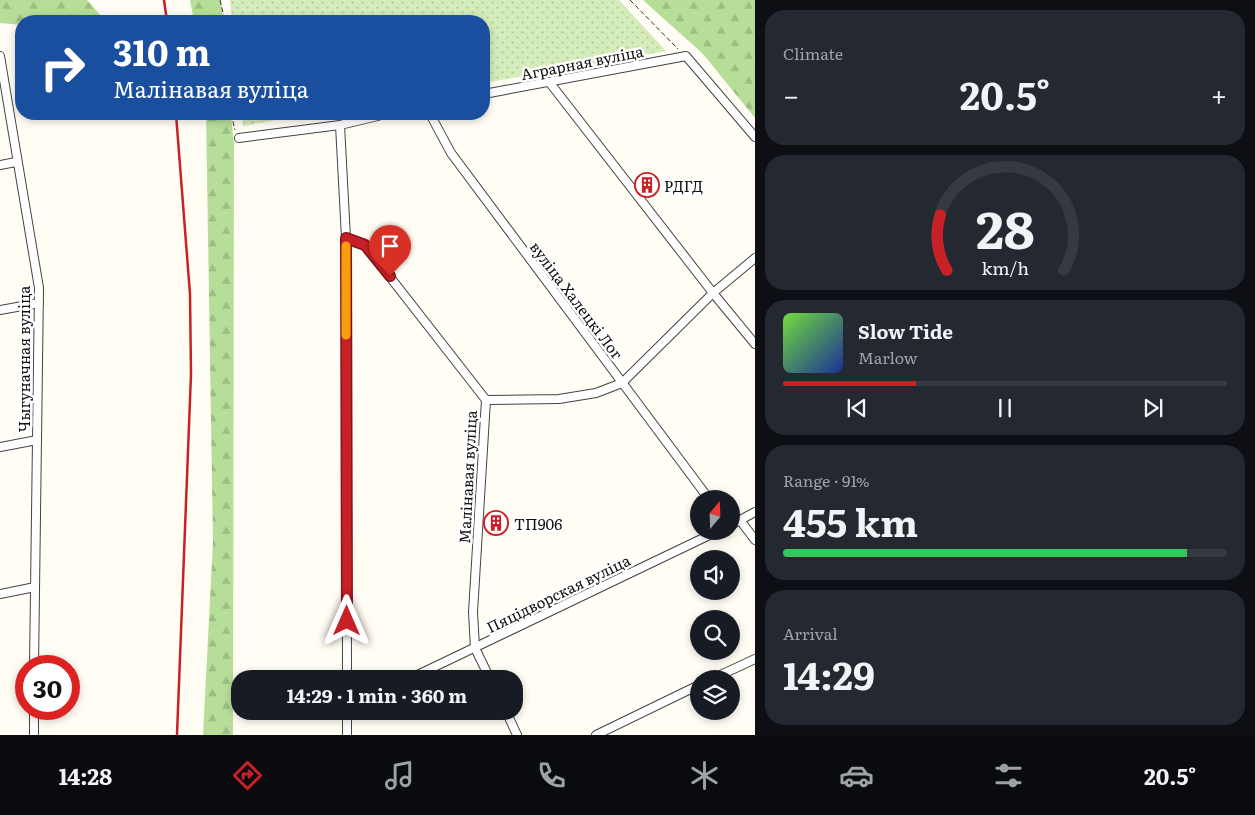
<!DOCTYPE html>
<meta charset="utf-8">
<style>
:root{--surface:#171b24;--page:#242831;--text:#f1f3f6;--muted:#9ea1a6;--line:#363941;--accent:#c82027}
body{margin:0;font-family:Literata,serif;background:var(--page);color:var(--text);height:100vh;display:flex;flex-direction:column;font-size:19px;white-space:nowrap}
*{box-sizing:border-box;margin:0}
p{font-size:16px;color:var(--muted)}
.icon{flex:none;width:28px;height:28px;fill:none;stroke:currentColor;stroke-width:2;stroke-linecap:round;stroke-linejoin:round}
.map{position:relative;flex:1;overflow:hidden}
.panel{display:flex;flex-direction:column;gap:10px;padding:10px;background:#0d0f14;width:500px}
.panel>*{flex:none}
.banner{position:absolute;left:15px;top:15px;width:475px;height:105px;border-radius:20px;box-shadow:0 2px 8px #0003;background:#1a4fa0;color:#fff;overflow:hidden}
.needle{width:32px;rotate:19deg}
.tools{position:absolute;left:690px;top:490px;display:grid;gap:10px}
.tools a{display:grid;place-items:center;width:50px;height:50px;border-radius:50%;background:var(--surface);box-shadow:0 2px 8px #0003;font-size:25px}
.speed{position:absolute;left:15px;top:655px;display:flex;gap:10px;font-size:25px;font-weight:700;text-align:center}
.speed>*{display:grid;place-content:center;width:65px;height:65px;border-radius:50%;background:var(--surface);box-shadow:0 2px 8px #0003;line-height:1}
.speed .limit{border:8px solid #d22;background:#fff;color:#111}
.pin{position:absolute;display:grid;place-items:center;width:42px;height:42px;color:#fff;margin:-51px -21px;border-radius:50% 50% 50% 0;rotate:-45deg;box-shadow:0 0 5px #0007}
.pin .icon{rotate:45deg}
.me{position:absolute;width:55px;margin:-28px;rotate:0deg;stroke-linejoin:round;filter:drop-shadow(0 0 4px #0008)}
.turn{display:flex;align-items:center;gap:18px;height:105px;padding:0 15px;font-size:22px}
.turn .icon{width:65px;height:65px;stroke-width:2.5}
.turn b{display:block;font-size:35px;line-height:42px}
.big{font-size:38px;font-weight:700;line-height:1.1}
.panel .widget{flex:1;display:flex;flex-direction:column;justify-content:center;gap:8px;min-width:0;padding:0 18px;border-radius:20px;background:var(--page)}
.panel .dial{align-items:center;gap:0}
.dial svg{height:130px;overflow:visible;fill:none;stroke:var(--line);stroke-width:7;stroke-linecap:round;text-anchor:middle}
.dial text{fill:var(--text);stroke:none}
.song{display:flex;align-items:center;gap:15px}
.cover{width:60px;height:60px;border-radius:8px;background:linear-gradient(135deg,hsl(100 70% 55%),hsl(230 70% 35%))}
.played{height:5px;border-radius:2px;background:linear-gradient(90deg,var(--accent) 30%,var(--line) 30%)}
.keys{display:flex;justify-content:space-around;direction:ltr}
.heat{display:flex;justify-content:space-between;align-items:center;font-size:28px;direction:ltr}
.charge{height:8px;border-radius:4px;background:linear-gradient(90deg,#34c759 91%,var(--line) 0)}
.trip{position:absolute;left:231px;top:670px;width:292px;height:50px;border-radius:20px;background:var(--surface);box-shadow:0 2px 8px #0003;font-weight:700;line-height:50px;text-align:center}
.tab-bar{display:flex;height:80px;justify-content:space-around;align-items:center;background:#090b0e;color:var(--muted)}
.tab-bar .icon{width:35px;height:35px}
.tab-bar .on{color:var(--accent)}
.tab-bar b{font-size:22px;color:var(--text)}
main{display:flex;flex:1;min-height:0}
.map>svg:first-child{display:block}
</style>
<main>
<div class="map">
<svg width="755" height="735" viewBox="0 0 755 735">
<defs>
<pattern id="forest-firs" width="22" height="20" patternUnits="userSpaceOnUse" patternTransform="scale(1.25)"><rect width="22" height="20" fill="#b7de99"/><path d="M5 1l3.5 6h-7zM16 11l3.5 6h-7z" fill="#9cbd83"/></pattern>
<pattern id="garden-dots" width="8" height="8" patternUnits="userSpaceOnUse" patternTransform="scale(1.25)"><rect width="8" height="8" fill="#d4ecba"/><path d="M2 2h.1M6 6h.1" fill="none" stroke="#b5c99f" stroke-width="1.8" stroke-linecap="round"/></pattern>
</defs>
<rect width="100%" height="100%" fill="#fffdf4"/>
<!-- forest -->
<g fill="url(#forest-firs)">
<path d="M0,0H87L102,17L115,21H21V25L0,23Z"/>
<path d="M190,0H221L223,21H194Z"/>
<path d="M643,0H755V118L703,54Z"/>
<path d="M206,114H231L234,145L233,735H203L213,542Z"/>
</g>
<!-- garden -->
<g fill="url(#garden-dots)">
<path d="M230,0H619L666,51L484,83V21H232Z"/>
<path d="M242,114H310L243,126Z"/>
</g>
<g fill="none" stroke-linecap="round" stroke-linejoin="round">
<defs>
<g id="minor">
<path d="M0,56L39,288L34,666"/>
<path d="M550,83L713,293L755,344"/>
<path d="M484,94L686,56L755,137"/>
<path d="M430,114L451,153L709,499"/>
<path d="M340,125L346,238L347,679"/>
<path d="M239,138L340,125L386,114"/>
<path d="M0,165L16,162"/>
<path d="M346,238L365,245L486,400L473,612L475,648L490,679"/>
<path d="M0,310L39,303"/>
<path d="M486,400L559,399L596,393L622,383L713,293L755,258"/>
<path d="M0,447L37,440"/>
<path d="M740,520L755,540"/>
<path d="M731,525L755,512"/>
<path d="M0,594L35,587"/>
<path d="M409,679L718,531"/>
<path d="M712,679L755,659"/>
<path d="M347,711V735"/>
<path d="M506,711L517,735"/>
<path d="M34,735V709"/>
<path d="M596,735L699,685"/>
</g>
</defs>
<!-- minor casing -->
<use href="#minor" stroke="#434343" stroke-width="10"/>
<!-- path -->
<g stroke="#323232" stroke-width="1" stroke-dasharray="5 2.5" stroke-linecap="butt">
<path d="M220,0L225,21"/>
<path d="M630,0L678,49"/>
<path d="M231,114L235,130"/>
</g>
<!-- minor -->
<use href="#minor" stroke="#fff" stroke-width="8"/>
<!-- rail -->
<g stroke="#c82027" stroke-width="2.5">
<path d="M164,0L167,21"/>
<path d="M176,114L190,294L191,374L177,735"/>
</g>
</g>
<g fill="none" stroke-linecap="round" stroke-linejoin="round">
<defs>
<path id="route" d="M347,621L346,238L365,245L390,276"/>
</defs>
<!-- route casing -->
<use href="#route" stroke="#821519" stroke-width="12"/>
<!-- route -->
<use href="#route" stroke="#c82027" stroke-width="9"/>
<!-- slow -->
<path stroke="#f59e0b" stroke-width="9" d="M346,246V335"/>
</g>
<!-- icons -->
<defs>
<symbol id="building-ring" viewBox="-11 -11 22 22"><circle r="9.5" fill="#fff" stroke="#c82027" stroke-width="1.5"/><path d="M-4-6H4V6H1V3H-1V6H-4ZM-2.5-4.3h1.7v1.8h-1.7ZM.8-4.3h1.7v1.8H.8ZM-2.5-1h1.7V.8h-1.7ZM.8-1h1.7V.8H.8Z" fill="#c82027"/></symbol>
</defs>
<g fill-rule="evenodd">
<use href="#building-ring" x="633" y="171" width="28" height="28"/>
<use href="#building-ring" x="482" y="509" width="28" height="28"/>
</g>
<g text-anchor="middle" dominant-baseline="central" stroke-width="5" stroke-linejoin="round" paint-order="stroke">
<!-- street labels -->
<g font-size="15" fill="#101010" stroke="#fff">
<text transform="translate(582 62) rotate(-11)">Аграрная вуліца</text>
<text transform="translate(577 300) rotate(53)">вуліца Халецкі Лог</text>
<text transform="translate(23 359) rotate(-90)">Чыгуначная вуліца</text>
<text transform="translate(467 477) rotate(-87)">Малінавая вуліца</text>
<text transform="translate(558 593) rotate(-26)">Пяцідворская вуліца</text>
</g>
<!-- poi labels -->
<g font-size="15" fill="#101010" stroke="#fff" text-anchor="start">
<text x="664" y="185">РДГД</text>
<text x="514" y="523">ТП906</text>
</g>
</g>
</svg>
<div class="tools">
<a><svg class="needle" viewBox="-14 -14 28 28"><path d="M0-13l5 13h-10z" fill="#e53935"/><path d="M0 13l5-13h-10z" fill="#9ea1a6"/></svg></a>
<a><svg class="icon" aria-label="sound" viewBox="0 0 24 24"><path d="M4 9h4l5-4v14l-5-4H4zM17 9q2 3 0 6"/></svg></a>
<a><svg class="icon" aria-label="search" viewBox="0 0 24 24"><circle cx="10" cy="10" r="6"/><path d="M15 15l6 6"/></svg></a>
<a><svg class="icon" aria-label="layers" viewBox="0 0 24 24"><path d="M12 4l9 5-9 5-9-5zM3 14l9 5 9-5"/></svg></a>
</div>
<div class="speed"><div class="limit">30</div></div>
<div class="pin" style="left:390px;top:276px;background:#d93025"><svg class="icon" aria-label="arrive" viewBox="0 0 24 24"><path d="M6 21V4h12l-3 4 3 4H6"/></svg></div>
<svg class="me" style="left:347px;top:621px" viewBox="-20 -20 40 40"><path d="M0-17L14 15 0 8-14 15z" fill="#c82027" stroke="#fff" stroke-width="4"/></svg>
<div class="trip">14:29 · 1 min · 360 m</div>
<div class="banner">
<div class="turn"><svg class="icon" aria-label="right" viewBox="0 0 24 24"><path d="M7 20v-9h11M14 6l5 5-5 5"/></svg><div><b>310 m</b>Малінавая вуліца</div></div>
</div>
</div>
<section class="panel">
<div class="widget"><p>Climate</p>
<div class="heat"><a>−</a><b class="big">20.5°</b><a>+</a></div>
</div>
<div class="widget dial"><svg viewBox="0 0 100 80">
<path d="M14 69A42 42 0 1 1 86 69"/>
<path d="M14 69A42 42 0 0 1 10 35" stroke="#c82027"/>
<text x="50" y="56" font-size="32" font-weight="700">28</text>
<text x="50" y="72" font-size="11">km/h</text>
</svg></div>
<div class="widget">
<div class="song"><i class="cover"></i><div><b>Slow Tide</b><p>Marlow</p></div></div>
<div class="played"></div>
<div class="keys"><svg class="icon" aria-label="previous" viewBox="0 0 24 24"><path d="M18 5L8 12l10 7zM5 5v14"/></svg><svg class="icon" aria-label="pause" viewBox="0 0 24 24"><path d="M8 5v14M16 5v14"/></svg><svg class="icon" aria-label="next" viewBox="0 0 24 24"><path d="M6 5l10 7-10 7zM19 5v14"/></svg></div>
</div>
<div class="widget"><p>Range · 91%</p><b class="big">455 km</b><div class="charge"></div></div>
<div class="widget"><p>Arrival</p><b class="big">14:29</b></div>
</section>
</main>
<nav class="tab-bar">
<b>14:28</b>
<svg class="icon on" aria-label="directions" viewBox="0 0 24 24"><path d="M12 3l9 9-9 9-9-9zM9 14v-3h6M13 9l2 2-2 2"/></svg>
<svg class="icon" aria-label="music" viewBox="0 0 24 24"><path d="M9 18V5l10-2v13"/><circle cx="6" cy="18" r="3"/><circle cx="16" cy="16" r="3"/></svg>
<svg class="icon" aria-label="phone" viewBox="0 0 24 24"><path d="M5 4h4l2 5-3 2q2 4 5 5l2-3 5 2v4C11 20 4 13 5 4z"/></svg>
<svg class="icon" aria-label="climate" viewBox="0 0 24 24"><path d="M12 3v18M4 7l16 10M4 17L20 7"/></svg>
<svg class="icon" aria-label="car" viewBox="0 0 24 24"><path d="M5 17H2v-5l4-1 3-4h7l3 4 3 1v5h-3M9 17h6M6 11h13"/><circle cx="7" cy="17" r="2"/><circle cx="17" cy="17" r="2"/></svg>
<svg class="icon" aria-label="filters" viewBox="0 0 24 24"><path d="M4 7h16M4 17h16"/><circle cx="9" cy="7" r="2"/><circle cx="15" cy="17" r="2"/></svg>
<b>20.5°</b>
</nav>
